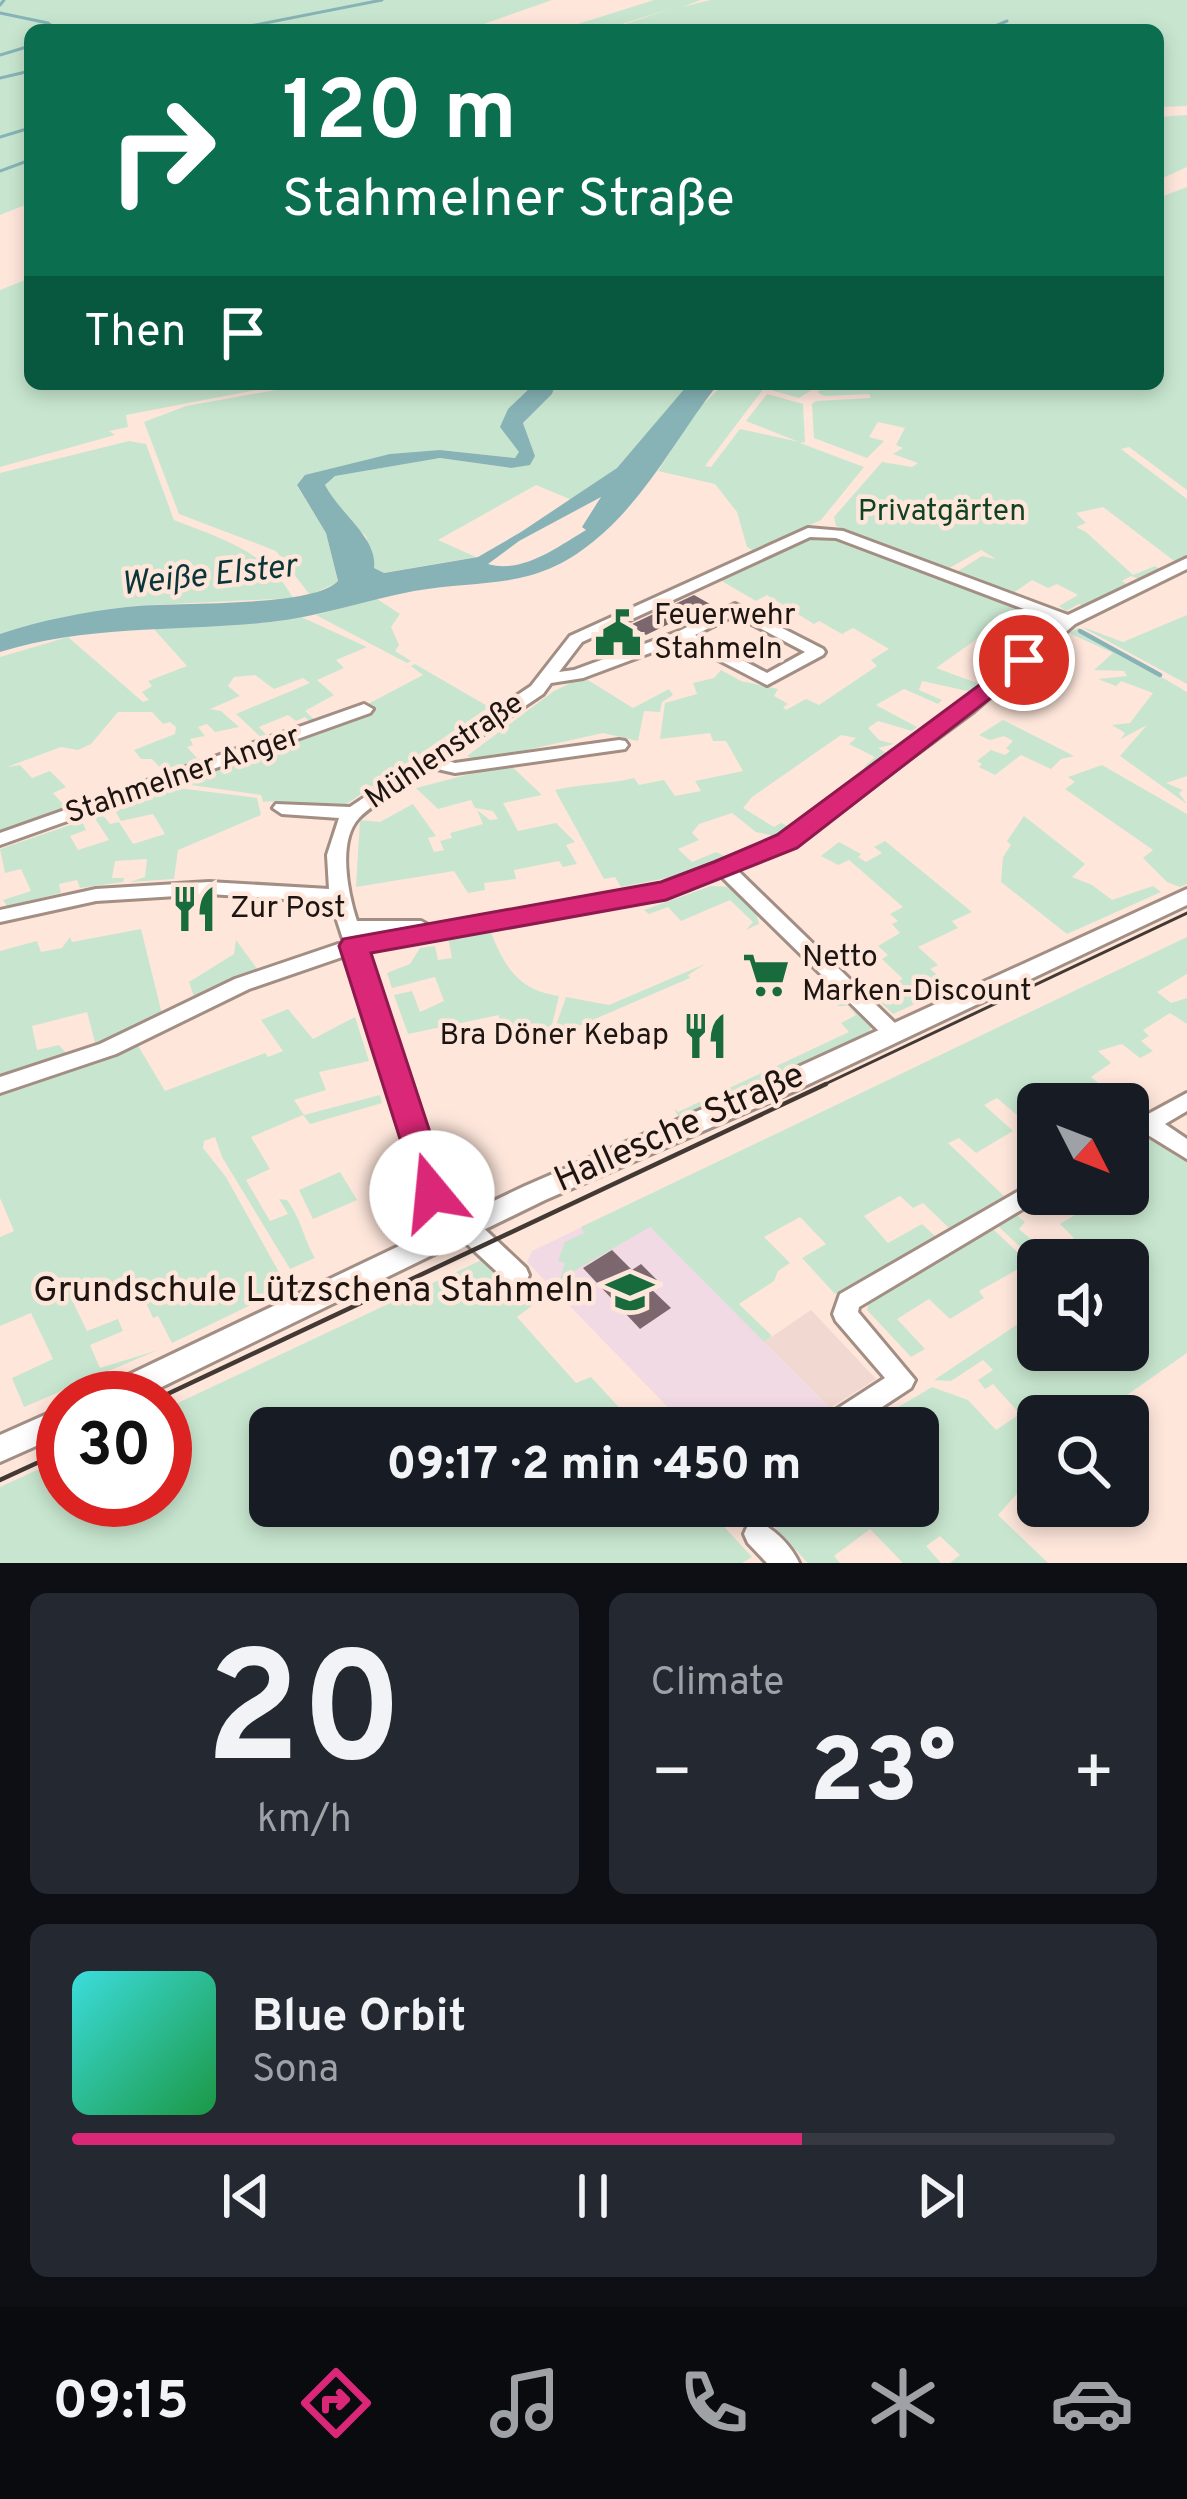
<!DOCTYPE html>
<meta charset="utf-8">
<style>
:root{--surface:#171b24;--page:#242831;--text:#f1f3f6;--muted:#9ea1a6;--line:#363941;--accent:#db2777}
body{margin:0;font-family:Overpass,sans-serif;background:var(--page);color:var(--text);height:100vh;display:flex;flex-direction:column;font-size:45px;white-space:nowrap}
*{box-sizing:border-box;margin:0}
p{font-size:39px;color:var(--muted)}
.icon{flex:none;width:66px;height:66px;fill:none;stroke:currentColor;stroke-width:2;stroke-linecap:round;stroke-linejoin:round}
.map{position:relative;height:1563px;overflow:hidden}
.drawer{display:flex;flex-direction:column;gap:30px;padding:30px;background:#0d0f14;flex:1}
.drawer>*{flex:none}
.hud{position:absolute;left:24px;top:24px;width:1140px;height:366px;border-radius:18px;box-shadow:0 6px 18px #0003;background:#0b6e4f;color:#fff;overflow:hidden}
.needle{width:78px;rotate:132deg}
.controls{position:absolute;left:1017px;top:1083px;display:grid;gap:24px}
.controls a{display:grid;place-items:center;width:132px;height:132px;border-radius:18px;background:var(--surface);box-shadow:0 6px 18px #0003;font-size:60px}
.speed{position:absolute;left:36px;top:1371px;display:flex;gap:24px;font-size:60px;font-weight:700;text-align:center}
.speed>*{display:grid;place-content:center;width:156px;height:156px;border-radius:50%;background:var(--surface);box-shadow:0 6px 18px #0003;line-height:1}
.speed .limit{border:18px solid #d22;background:#fff;color:#111}
.pin{position:absolute;display:grid;place-items:center;width:102px;height:102px;color:#fff;margin:-51px;border:6px solid #fff;border-radius:50%;box-shadow:0 3px 12px #0007}
.me{position:absolute;width:132px;margin:-66px;rotate:343deg;stroke-linejoin:round;filter:drop-shadow(0 0 9px #0008)}
.turn{display:flex;align-items:center;gap:42px;height:252px;padding:0 60px;font-size:54px}
.turn .icon{width:156px;height:156px;stroke-width:2.5}
.turn b{display:block;font-size:84px;line-height:102px}
.then{display:flex;align-items:center;height:114px;padding:0 60px;background:#0003;gap:24px;font-size:45px}
.big{font-size:90px;font-weight:800;line-height:1.1}
.drawer .card{flex:1;display:flex;flex-direction:column;justify-content:center;gap:18px;min-width:0;padding:0 42px;border-radius:18px;background:var(--page)}
.drawer .dial{align-items:center;gap:0}
.dial b{font-size:156px;line-height:1}
.song{display:flex;align-items:center;gap:36px}
.cover{width:144px;height:144px;border-radius:18px;background:linear-gradient(135deg,hsl(180 70% 55%),hsl(140 70% 35%))}
.played{height:12px;border-radius:6px;background:linear-gradient(90deg,var(--accent) 70%,var(--line) 70%)}
.keys{display:flex;justify-content:space-around;direction:ltr}
.heat{display:flex;justify-content:space-between;align-items:center;font-size:66px;direction:ltr}
.drawer .tiles{flex:1;display:grid;gap:30px;grid-template-columns:1fr 1fr}
.card:last-child{grid-column:span 2}
.trip{position:absolute;left:249px;top:1407px;width:690px;height:120px;border-radius:18px;background:var(--surface);box-shadow:0 6px 18px #0003;font-weight:800;line-height:120px;text-align:center}
.tabs{display:flex;height:192px;justify-content:space-around;align-items:center;background:#090b0e;color:var(--muted)}
.tabs .icon{width:84px;height:84px}
.tabs .on{color:var(--accent)}
.tabs b{font-size:54px;color:var(--text)}
.map>svg:first-child{display:block}
</style>
<div class="map">
<svg width="1187" height="1563" viewBox="0 0 1187 1563">
<rect width="100%" height="100%" fill="#fee6db"/>
<!-- industrial -->
<path fill="#f1d8d0" d="M811,1310L876,1379L830,1408L764,1342Z"/>
<!-- education -->
<path fill="#f2dae5" d="M628,1205L830,1408L799,1428H688L527,1262L532,1251Z"/>
<!-- green -->
<g fill="#c8e6cf">
<path d="M0,0H552L467,30H30V203L0,215Z"/>
<path d="M654,0H701L682,7L710,0H1187V106L1158,107V30H608L673,8L603,30H559Z"/>
<path d="M1187,115V167L1158,180V117Z"/>
<path d="M1187,187V490L1129,447L1121,449L1187,499V559L1177,563L1103,507L1076,513L1086,523L1076,527L1086,532L1133,575L1155,566L1161,570L1139,579L1131,576L1122,581L1128,585L1085,607L1079,604L1066,611L1059,606L1078,595L1057,584L1048,588L1032,580L1012,594L955,573L982,556L996,559L981,550L946,570L836,526L834,517L882,462L912,467L918,463L893,454L903,448L896,445L905,428L878,422L869,437L884,441L867,458L814,438L812,404L816,401L871,398L869,394L824,396L817,392L828,384H1158V198Z"/>
<path d="M30,278V384H288L126,415L128,427L109,431L115,435L0,467V290Z"/>
<path d="M310,384H534L518,399L520,453L515,458L440,450L297,486L326,533L338,582L310,595L276,551L179,514L144,422L186,406Z"/>
<path d="M556,384H690L617,468L572,500L536,485L438,540L476,557L383,573L374,568L366,536L342,516L325,486L334,476L440,458L511,468L535,456L523,423L552,394Z"/>
<path d="M724,384H821L799,398L764,388L705,466L711,467L740,429L799,442L746,421L767,394L803,404L805,442L800,443L864,467L821,520L754,551L747,547L737,512L715,484L658,471L698,409Z"/>
<path d="M129,441L146,444L174,520C220,538 268,552 293,598L132,606L0,634V473Z"/>
<path d="M813,537H832L1049,622L1030,636L1037,628L999,614L974,641L936,668L977,683L989,677L972,692L922,681L919,690L942,700L938,704L904,689L876,705L917,727L912,731L878,721L868,728L879,740L894,744L878,748L890,755L870,770L864,767L875,757L849,744L856,738L841,735L752,797L743,808L774,827L781,823L792,828L779,837L756,832L732,813L699,824L692,833L699,840L678,849L692,862L716,852L727,857L682,875L621,887L615,877L604,879L555,790C584,783 606,785 634,778L639,785L664,780L675,796L701,791L695,781L743,771L726,741H713L710,733L660,739L665,703L697,694L693,683L714,678L721,670L741,681L778,689L774,696L788,704L783,707L786,710L806,699L819,705L877,666L871,660L889,649L853,628L842,634L819,621L814,624L767,595L756,601L720,580Z"/>
<path d="M377,599L400,614L391,627L399,645L395,651L411,661L407,663L316,615Z"/>
<path d="M1187,615V684L1080,626L1123,642Z"/>
<path d="M299,616L367,647L336,660L344,668L317,680L334,695L305,711L316,721L313,725L305,717L296,721L288,715L259,727L270,739L267,743L236,714L310,683L303,678L274,689L255,675L234,677L228,686L240,696L210,709L221,711L239,727L215,732L207,724L198,727L205,736L190,739L193,745L187,747L203,765L168,776L152,759H141L134,750L175,734L176,727L170,722L163,724L152,712H118L91,744L78,750L61,747L7,767L20,765L32,778L50,771L66,787L53,793L64,805L78,800L83,805L0,833V657L68,637L143,702L149,700L142,692L152,686L148,681L187,666L152,627L274,622Z"/>
<path d="M1078,628L1187,692V776L1166,783L1183,790L1179,793L1187,804L1120,756L1147,725L1121,739L1125,733L1112,725L1130,723L1153,693L1121,681L1116,686L1098,679L1127,676L1124,671L1094,670L1113,653L1069,633Z"/>
<path d="M415,664L489,707L348,803C323,815 292,799 263,802L261,795L177,783L369,715L364,706L423,675L411,666Z"/>
<path d="M583,677L633,708L669,689L673,695L662,702L660,712L644,711L638,741L603,733L477,761L467,756L554,691Z"/>
<path d="M1003,720L1005,721L1074,756L1061,759L1051,769L1021,755L995,775L979,767L982,764L977,761L991,750L1005,755L1010,751L1006,748L1013,741L1004,736L990,740L979,735Z"/>
<path d="M509,764L542,795L503,803L518,831L556,823L575,842L566,845L577,864L563,867L559,861L514,870L516,879L484,883L485,890L468,893L454,871L356,887L360,820L380,822L413,804L436,836L428,838L434,852L444,850L440,841L452,838L450,833L483,824L477,810L490,820L498,819L493,811L475,808L471,800L438,809L416,788Z"/>
<path d="M1102,765L1187,814V884L1180,887L1167,882L1143,858L1153,850L1065,789L1075,782L1068,777Z"/>
<path d="M170,787L257,798L261,815L178,850L174,879L130,882L145,877L147,859L115,861L112,878H124L123,882L80,888L77,880L59,884L61,893L7,906L3,900L31,891L21,869L5,873L0,849L82,821L86,830L70,836L78,850L109,840L94,817L102,814L110,824L119,822L133,844L165,834L153,814L121,821L114,809Z"/>
<path d="M1024,816L1085,864L1072,877L1092,885L1112,900L1153,886L1161,892L1067,934L1001,882L1003,857L1011,845L1007,841Z"/>
<path d="M885,841L972,912L952,921L958,928L918,947L938,965L930,969L952,987L893,1014L871,993L903,979L882,959L888,955L878,946L900,933L892,924L898,921L890,914L903,907L849,860L838,865L821,856L839,842L861,854L858,857L866,862L882,853L874,847Z"/>
<path d="M711,886L734,887L754,907L759,924L746,930L753,922L730,900L681,921L668,907L649,914L644,910Z"/>
<path d="M141,929L162,1014L97,1050L87,1012L32,1026L37,1050L59,1045L66,1053L0,1077V951L37,941L41,952L62,948L70,937L72,942Z"/>
<path d="M490,930C505,968 518,990 559,996L551,1029C531,1037 519,1041 499,1031V1015L408,1034L394,995L412,991L420,1012L444,1001L435,977L392,988L387,973L410,964L420,948L435,946L438,960L452,958L448,937Z"/>
<path d="M1187,937V974L1157,992L1171,1003L1187,998V1024L1170,1013L1143,1030L1149,1036L1141,1041L1153,1051L1140,1058L1122,1044L1098,1051L1111,1063L1091,1077L1103,1087L1076,1104L1052,1085L1028,1100L1038,1109V1133L997,1098L984,1105L1013,1131L976,1153L959,1138L948,1143L1004,1196L949,1228L923,1203L913,1208L900,1196L864,1216L888,1243L922,1224L935,1236L835,1294L802,1258L826,1244L800,1217L764,1237L790,1263L778,1271L774,1281L739,1304L772,1336L764,1342L650,1227L550,1285L560,1279L565,1263L558,1261L565,1242L584,1233L581,1227Z"/>
<path d="M236,940L258,970L197,1006L189,982L234,954Z"/>
<path d="M705,964L688,975L690,978L560,1034L555,1028L566,997L609,1005Z"/>
<path d="M842,1002L872,1026L866,1036L678,1116L674,1109L678,1112L849,1032L841,1023L856,1015L847,1006H837Z"/>
<path d="M288,1009L313,1039L355,1017L369,1061L319,1072L326,1090L294,1100L304,1115L380,1095L382,1103L310,1124L303,1115L251,1137L270,1169L246,1180L270,1221L288,1214L279,1199L287,1200C302,1220 303,1238 315,1258L290,1269L222,1157L215,1137L204,1141L203,1148L226,1177L280,1274L275,1278L282,1290L172,1343L158,1316L153,1318L133,1273L121,1279L123,1283L72,1300L87,1331L118,1319L123,1331L90,1345L100,1368L158,1350L24,1407L12,1378L53,1359L31,1313L0,1326V1237L14,1231L0,1198V1088L73,1064L86,1065L137,1044L165,1091L265,1053L268,1057L283,1051L261,1020Z"/>
<path d="M1144,1138L1159,1140L1187,1159V1353L1097,1416H1038V1470L998,1515L1048,1563H950L960,1555L940,1536L926,1546L941,1563H903L870,1529L834,1556L840,1563H808L755,1506H876L881,1511L887,1506H918V1492L926,1486L918,1478V1467L924,1462L918,1456V1428H863L932,1387L968,1400L996,1430L1020,1414L993,1384L985,1389L978,1380L993,1370L983,1360L951,1381L934,1380L1036,1312L1025,1301L1038,1293V1350H1074L1091,1366L1110,1354L1107,1350H1128V1320L1148,1306L1128,1296V1260L1084,1256L1038,1260V1264L997,1225L1015,1214L1025,1222L1019,1229L1045,1252L1074,1238L1060,1224L1078,1213L1057,1194H1128V1148Z"/>
<path d="M340,1172L357,1200L313,1219L299,1190Z"/>
<path d="M992,1228L1038,1272V1284L1020,1268L979,1291L984,1298L950,1319L929,1299L897,1319L925,1349L911,1357L867,1310L869,1302Z"/>
<path d="M488,1257L533,1305L517,1317L576,1383L591,1377L638,1428H270V1506H705L752,1557L742,1563H0V1487L63,1458V1500H165V1409Z"/>
</g>
<!-- water -->
<path fill="#87b3b7" fill-rule="evenodd" d="M534,384H556L552,394L523,423L535,456L530,465L511,468L440,458L335,476L325,485C339,513 378,538 374,568L384,573L478,557L521,532L617,468L686,387L718,384C677,436 647,498 594,541C532,592 486,578 414,591C366,600 319,617 271,622C179,632 90,624 0,652V634C42,620 84,612 127,607C171,601 311,609 338,581L326,533L297,485L305,475L390,454L440,450L515,458L519,452L500,427L508,409ZM601,497L582,527L586,530C557,547 523,574 488,564L519,541Z"/>
<g fill="none" stroke-linecap="round" stroke-linejoin="round">
<!-- stream-far1 -->
<g stroke="#87b3b7" stroke-width="3">
<path d="M0,5L4,0"/>
<path d="M0,13L48,23L56,30"/>
<path d="M230,30L382,0"/>
<path d="M986,30L1007,21"/>
<path d="M0,55L30,46"/>
<path d="M0,78L30,71"/>
<path d="M0,137L30,128"/>
<path d="M0,171L30,160"/>
</g>
<!-- stream -->
<path stroke="#87b3b7" stroke-width="4.5" d="M1080,631L1160,675"/>
</g>
<!-- building -->
<g fill="#7d676e">
<path d="M694,595L710,604L646,635L630,625Z"/>
<path d="M612,1250L632,1270L641,1264L657,1280L648,1286L671,1308L640,1329L583,1268Z"/>
</g>
<g fill="none" stroke-linecap="round" stroke-linejoin="round">
<defs>
<g id="minor">
<path d="M808,528L843,531L1068,615L1187,558V569L1075,624L974,711L794,845L736,869L900,1028L904,1033L900,1038H886L720,875L666,896L366,951L443,1190L526,1268L529,1275L526,1282L517,1285L508,1282L440,1219L420,1193L348,955L249,989L116,1054L0,1093V1077L100,1044L235,979L344,942L331,902L209,894L96,901L0,922V910L96,889L209,882L329,889L327,855L339,818L282,814L273,808L276,804L350,807L531,686L570,636ZM810,537L836,538L1058,622L962,703L780,837L662,884L430,926L421,921H357C348,894 337,841 359,818C375,801 413,782 433,768L455,773L625,749L628,745L625,741L619,740L455,763L445,760L543,694L551,683L583,678L682,641L767,685L823,655L825,652L823,649L735,604L677,632L574,670L559,672L582,642ZM735,615L805,652L767,673L695,635Z"/>
<path d="M364,704L373,709L370,713L0,845V833Z"/>
<path d="M1187,1093V1111L1165,1124L1187,1139V1159L1148,1135L1128,1144V1125Z"/>
<path d="M1038,1180V1194L1046,1195L859,1307L858,1312L915,1380L911,1388L850,1428H816L820,1420L885,1378L836,1321L833,1314L840,1294Z"/>
<path d="M758,1522C774,1528 792,1547 799,1563H767L748,1543L744,1534L748,1525Z"/>
</g>
<g id="tertiary">
<path d="M1187,889V905L792,1092L545,1200L139,1398H95L99,1389L525,1186L774,1078Z"/>
<path d="M63,1407V1434L0,1462V1435Z"/>
</g>
</defs>
<!-- minor casing -->
<use href="#minor" stroke="#a38e84" stroke-width="6"/>
<!-- tertiary casing -->
<use href="#tertiary" stroke="#a38e84" stroke-width="6"/>
<!-- minor -->
<use href="#minor" fill="#fff" fill-rule="evenodd"/>
<!-- tertiary -->
<use href="#tertiary" fill="#fff" fill-rule="evenodd"/>
<!-- tram-far1 -->
<path stroke="#433934" stroke-width="3" d="M819,1087L1187,913"/>
<!-- tram -->
<g stroke="#433934" stroke-width="4.5">
<path d="M159,1398L826,1084"/>
<path d="M0,1480L63,1451"/>
</g>
</g>
<!-- route -->
<path fill="#db2777" stroke="#8e194d" stroke-width="3" d="M1024,652L1036,660L1033,665L797,848L666,900L371,953L450,1193L444,1202L432,1206L420,1202L339,946L343,939L661,882L714,862L777,835Z"/>
<!-- icons -->
<defs>
<symbol id="civic-bare" viewBox="-9 -9 18 18"><path d="M-.6-6.5H3V-4.5H.6V-3L4-1V1h2V6H-6V1h2V-1L-.6-3ZM-1.2 2.5V6h2.4V2.5Z" fill="#186b3c" stroke="#fee6db" stroke-width="2.5" paint-order="stroke"/></symbol>
<symbol id="restaurant-bare" viewBox="-9 -9 18 18"><path d="M-5-6h1v4h1v-4h1v4h1v-4h1v5L-1.5 .5V6h-2V.5L-5-1ZM5-6V6H3V1.5H1.5Q1.5-4 5-6Z" fill="#186b3c" stroke="#fee6db" stroke-width="2.5" paint-order="stroke"/></symbol>
<symbol id="supermarket-bare" viewBox="-9 -9 18 18"><path d="M-6-5.5h2.5l.6 2H6L4.5 2H-2.5L-4.4-4H-6ZM-1.5 3.2a1.3 1.3 0 1 0 .1 0ZM3 3.2a1.3 1.3 0 1 0 .1 0Z" fill="#186b3c" stroke="#fee6db" stroke-width="2.5" paint-order="stroke"/></symbol>
<symbol id="school-bare" viewBox="-9 -9 18 18"><path d="M0-5L7-2L0 1L-7-2ZM-4 1L0 2.5L4 1V4Q0 6-4 4Z" fill="#186b3c" stroke="#fee6db" stroke-width="2.5" paint-order="stroke"/></symbol>
</defs>
<g fill-rule="evenodd">
<use href="#civic-bare" x="585" y="600" width="66" height="66"/>
<use href="#restaurant-bare" x="161" y="876" width="66" height="66"/>
<use href="#supermarket-bare" x="733" y="942" width="66" height="66"/>
<use href="#restaurant-bare" x="672" y="1003" width="66" height="66"/>
<use href="#school-bare" x="597" y="1259" width="66" height="66"/>
</g>
<g text-anchor="middle" dominant-baseline="central" stroke-width="9" stroke-linejoin="round" paint-order="stroke">
<!-- park labels -->
<g font-size="30" fill="#0f4222" stroke="#fee6db">
<text x="942" y="512">Privatgärten</text>
</g>
<!-- poi labels -->
<g font-size="30" fill="#1c1511" stroke="#fee6db" text-anchor="start">
<text x="654" y="616">Feuerwehr<tspan x="654" dy="34">Stahmeln</tspan></text>
<text x="230" y="909">Zur Post</text>
<text x="802" y="958">Netto<tspan x="802" dy="34">Marken-Discount</tspan></text>
<text x="669" y="1036" text-anchor="end">Bra Döner Kebap</text>
</g>
<!-- street labels -->
<g font-size="30" fill="#1c1511" stroke="#fee6db">
<text transform="translate(445 752) rotate(-34)">Mühlenstraße</text>
<text transform="translate(183 776) rotate(-19)">Stahmelner Anger</text>
</g>
<!-- water labels -->
<g font-size="33" font-style="italic" fill="#0a363a" stroke="#fee6db">
<text transform="translate(209 577) rotate(-6)">Weiße Elster</text>
</g>
<!-- near-street labels -->
<g font-size="36" fill="#1c1511" stroke="#fee6db">
<text transform="translate(680 1129) rotate(-24)">Hallesche Straße</text>
</g>
<!-- near-poi labels -->
<g font-size="36" fill="#1c1511" stroke="#fee6db" text-anchor="end">
<text x="594" y="1292">Grundschule Lützschena Stahmeln</text>
</g>
</g>
</svg>
<div class="controls">
<a><svg class="needle" viewBox="-14 -14 28 28"><path d="M0-13l5 13h-10z" fill="#e53935"/><path d="M0 13l5-13h-10z" fill="#9ea1a6"/></svg></a>
<a><svg class="icon" aria-label="sound" viewBox="0 0 24 24"><path d="M4 9h4l5-4v14l-5-4H4zM17 9q2 3 0 6"/></svg></a>
<a><svg class="icon" aria-label="search" viewBox="0 0 24 24"><circle cx="10" cy="10" r="6"/><path d="M15 15l6 6"/></svg></a>
</div>
<div class="speed"><div class="limit">30</div></div>
<div class="pin" style="left:1024px;top:660px;background:#d93025"><svg class="icon" aria-label="arrive" viewBox="0 0 24 24"><path d="M6 21V4h12l-3 4 3 4H6"/></svg></div>
<svg class="me" style="left:432px;top:1193px" viewBox="-20 -20 40 40"><circle r="19" fill="#fff"/><path d="M0-13L10 11 0 6-10 11z" fill="#db2777"/></svg>
<div class="trip">09:17 · 2 min · 450 m</div>
<div class="hud">
<div class="turn"><svg class="icon" aria-label="right" viewBox="0 0 24 24"><path d="M7 20v-9h11M14 6l5 5-5 5"/></svg><div><b>120 m</b>Stahmelner Straße</div></div>
<div class="then">Then<svg class="icon" aria-label="arrive" viewBox="0 0 24 24"><path d="M6 21V4h12l-3 4 3 4H6"/></svg></div>
</div>
</div>
<section class="drawer">
<div class="tiles">
<div class="card dial"><b>20</b><p>km/h</p></div>
<div class="card"><p>Climate</p>
<div class="heat"><a>−</a><b class="big">23°</b><a>+</a></div>
</div>
<div class="card">
<div class="song"><i class="cover"></i><div><b>Blue Orbit</b><p>Sona</p></div></div>
<div class="played"></div>
<div class="keys"><svg class="icon" aria-label="previous" viewBox="0 0 24 24"><path d="M18 5L8 12l10 7zM5 5v14"/></svg><svg class="icon" aria-label="pause" viewBox="0 0 24 24"><path d="M8 5v14M16 5v14"/></svg><svg class="icon" aria-label="next" viewBox="0 0 24 24"><path d="M6 5l10 7-10 7zM19 5v14"/></svg></div>
</div>
</div>
</section>
<nav class="tabs">
<b>09:15</b>
<svg class="icon on" aria-label="directions" viewBox="0 0 24 24"><path d="M12 3l9 9-9 9-9-9zM9 14v-3h6M13 9l2 2-2 2"/></svg>
<svg class="icon" aria-label="music" viewBox="0 0 24 24"><path d="M9 18V5l10-2v13"/><circle cx="6" cy="18" r="3"/><circle cx="16" cy="16" r="3"/></svg>
<svg class="icon" aria-label="phone" viewBox="0 0 24 24"><path d="M5 4h4l2 5-3 2q2 4 5 5l2-3 5 2v4C11 20 4 13 5 4z"/></svg>
<svg class="icon" aria-label="climate" viewBox="0 0 24 24"><path d="M12 3v18M4 7l16 10M4 17L20 7"/></svg>
<svg class="icon" aria-label="car" viewBox="0 0 24 24"><path d="M5 17H2v-5l4-1 3-4h7l3 4 3 1v5h-3M9 17h6M6 11h13"/><circle cx="7" cy="17" r="2"/><circle cx="17" cy="17" r="2"/></svg>
</nav>
